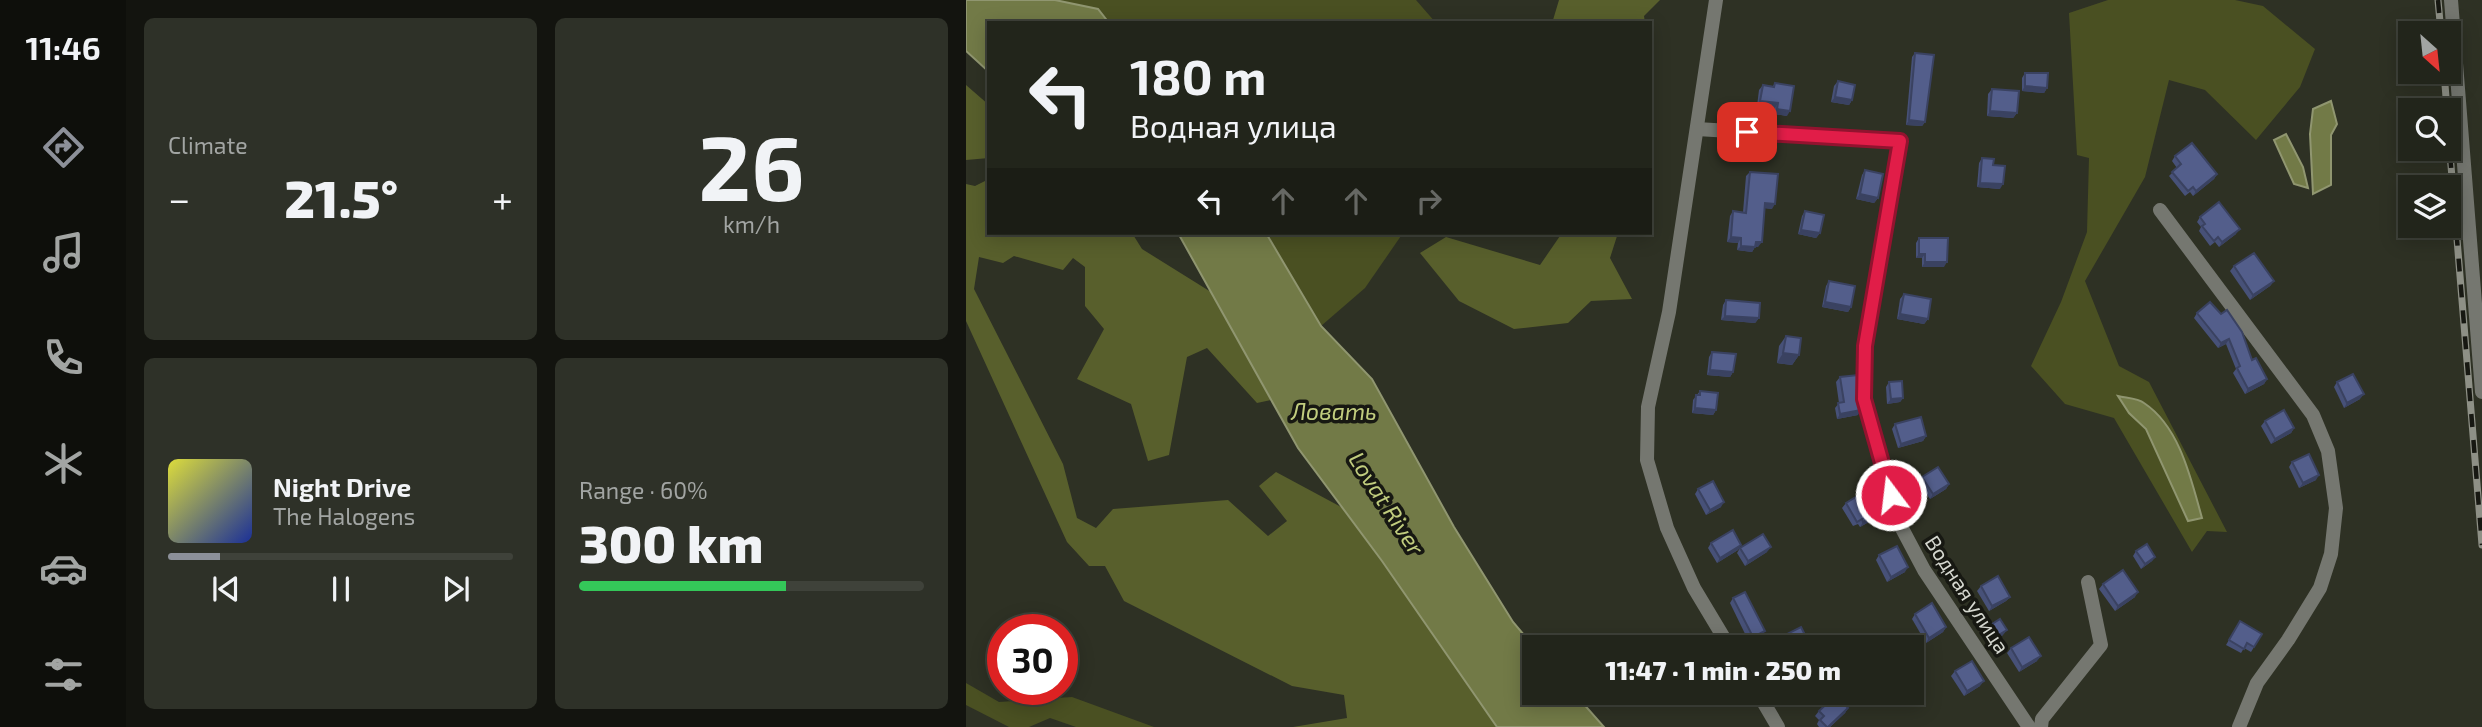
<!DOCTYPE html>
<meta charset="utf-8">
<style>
:root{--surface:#22251b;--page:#2e3128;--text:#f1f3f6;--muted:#a2a5a3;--line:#3f423a;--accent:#8c9099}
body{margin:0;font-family:"Exo 2",sans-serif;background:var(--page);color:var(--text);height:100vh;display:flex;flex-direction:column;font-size:26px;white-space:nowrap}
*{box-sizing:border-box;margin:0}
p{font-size:23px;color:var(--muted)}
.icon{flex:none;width:38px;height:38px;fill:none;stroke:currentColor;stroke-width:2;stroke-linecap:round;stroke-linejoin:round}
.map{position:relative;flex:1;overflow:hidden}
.details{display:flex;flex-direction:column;gap:18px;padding:18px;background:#13140f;width:840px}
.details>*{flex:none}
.banner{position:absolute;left:21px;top:21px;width:665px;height:214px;border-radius:0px;box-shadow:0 4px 18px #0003,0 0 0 2px var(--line);background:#22251b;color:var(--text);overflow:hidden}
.needle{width:46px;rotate:153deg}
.fabs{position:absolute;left:1432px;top:21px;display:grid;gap:14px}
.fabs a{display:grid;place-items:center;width:63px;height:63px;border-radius:0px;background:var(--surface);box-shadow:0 4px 18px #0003,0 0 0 2px var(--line);font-size:35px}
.speed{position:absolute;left:21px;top:614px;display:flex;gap:14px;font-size:35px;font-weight:700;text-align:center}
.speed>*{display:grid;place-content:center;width:91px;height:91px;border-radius:50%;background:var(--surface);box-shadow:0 4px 18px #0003,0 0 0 2px var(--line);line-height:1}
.speed .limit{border:10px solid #d22;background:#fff;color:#111}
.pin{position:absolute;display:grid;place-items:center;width:60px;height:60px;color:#fff;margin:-30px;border-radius:14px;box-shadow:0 4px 10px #0006}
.me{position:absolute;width:77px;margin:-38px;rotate:345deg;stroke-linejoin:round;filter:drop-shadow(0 0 5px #0008)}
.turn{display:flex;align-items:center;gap:24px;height:147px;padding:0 28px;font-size:32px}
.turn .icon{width:91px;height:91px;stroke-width:2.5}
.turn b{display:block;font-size:49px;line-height:60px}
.lanes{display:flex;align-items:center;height:66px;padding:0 28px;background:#0003;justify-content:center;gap:35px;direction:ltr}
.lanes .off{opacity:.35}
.big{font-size:52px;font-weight:800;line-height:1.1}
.details .widget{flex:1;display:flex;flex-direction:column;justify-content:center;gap:10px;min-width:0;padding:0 24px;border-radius:10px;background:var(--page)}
.details .dial{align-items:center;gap:0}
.dial b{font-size:91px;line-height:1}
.song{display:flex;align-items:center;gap:21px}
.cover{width:84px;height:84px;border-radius:10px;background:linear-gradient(135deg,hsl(60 70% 55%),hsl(230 70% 35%))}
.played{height:7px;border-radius:4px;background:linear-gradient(90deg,var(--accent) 15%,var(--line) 15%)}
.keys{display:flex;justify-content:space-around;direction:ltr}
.heat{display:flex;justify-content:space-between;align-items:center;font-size:38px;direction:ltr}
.charge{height:10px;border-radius:5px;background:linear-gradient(90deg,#34c759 60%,var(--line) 0)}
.details .tiles{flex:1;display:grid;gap:18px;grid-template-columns:repeat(2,1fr)}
.trip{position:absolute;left:556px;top:635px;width:402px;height:70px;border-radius:0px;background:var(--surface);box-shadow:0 4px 18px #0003,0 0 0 2px var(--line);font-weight:800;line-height:70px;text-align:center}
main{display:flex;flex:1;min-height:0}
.dock{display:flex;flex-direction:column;width:126px;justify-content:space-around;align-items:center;background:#0e0f0b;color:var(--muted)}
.dock .icon{width:49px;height:49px}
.dock .on{color:var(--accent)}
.dock b{font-size:32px;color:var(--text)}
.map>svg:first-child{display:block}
</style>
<main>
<nav class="dock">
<b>11:46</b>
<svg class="icon on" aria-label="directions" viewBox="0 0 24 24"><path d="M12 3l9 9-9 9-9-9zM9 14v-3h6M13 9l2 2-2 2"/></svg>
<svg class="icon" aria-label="music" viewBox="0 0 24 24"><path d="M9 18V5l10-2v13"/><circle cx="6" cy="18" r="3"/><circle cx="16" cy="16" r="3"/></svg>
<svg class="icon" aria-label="phone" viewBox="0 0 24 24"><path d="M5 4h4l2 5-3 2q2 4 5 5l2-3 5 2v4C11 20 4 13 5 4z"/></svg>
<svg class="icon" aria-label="climate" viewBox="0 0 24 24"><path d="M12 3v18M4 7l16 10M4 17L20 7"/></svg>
<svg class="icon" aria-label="car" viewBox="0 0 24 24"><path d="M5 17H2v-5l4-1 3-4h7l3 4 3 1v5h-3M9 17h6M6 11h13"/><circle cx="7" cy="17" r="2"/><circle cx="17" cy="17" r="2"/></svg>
<svg class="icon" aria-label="filters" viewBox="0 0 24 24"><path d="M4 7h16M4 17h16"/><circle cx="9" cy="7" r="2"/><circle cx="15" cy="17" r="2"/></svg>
</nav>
<section class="details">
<div class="tiles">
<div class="widget"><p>Climate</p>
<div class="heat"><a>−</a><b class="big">21.5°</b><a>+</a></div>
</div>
<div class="widget dial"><b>26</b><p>km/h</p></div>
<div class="widget">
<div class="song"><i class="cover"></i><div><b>Night Drive</b><p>The Halogens</p></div></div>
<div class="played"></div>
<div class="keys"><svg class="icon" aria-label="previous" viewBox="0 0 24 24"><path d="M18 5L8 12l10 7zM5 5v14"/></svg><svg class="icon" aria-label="pause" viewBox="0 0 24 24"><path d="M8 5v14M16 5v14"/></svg><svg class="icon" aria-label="next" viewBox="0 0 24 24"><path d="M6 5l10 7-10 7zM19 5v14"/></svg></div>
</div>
<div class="widget"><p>Range · 60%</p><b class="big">300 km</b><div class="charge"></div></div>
</div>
</section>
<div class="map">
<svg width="1516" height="727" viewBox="0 0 1516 727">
<rect width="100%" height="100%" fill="#2e3124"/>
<!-- green -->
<g fill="#4a5022">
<path d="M89,0H450L470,23H143L132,9Z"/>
<path d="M1142,0H1269L1297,6L1349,49L1334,87L1290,140L1239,90L1203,80L1179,177L1119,281L1153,366L1183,382L1261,532L1241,531L1226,552L1148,418L1099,404L1065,366L1095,302L1121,232L1123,158L1111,155L1103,13Z"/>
<path d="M300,233H437L399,288L355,326Z"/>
<path d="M0,683L33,702L106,697L188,727H110L84,718L63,727H43L0,705Z"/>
</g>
<!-- forest -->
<g fill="#585f2c">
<path d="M593,0H694L678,16L679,23H589L587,20Z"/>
<path d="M0,85L23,105V158L0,160Z"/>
<path d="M23,179V233H166L176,249L245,292L305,400L291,403L241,348L221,357L203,455L182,461L165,404L111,379L138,329L119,306V267L107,258L97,270L48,256L37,263L13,257L8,289L97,464L111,518L130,528L147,509L262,500L302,536L321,521L293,486L310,472L377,508L416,561L531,727H327L381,718L378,695L326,686L158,601L139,566H123L101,542L0,321V184L9,186Z"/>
<path d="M596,233H652L644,258L666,299L625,301L602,323L548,329L493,301L454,253L480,237L574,265Z"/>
</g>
<!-- water -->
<g fill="#727a47" stroke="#909670" stroke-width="2">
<path d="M0,0H89L132,9L143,23H23V72L0,51Z"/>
<path d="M1365,101L1371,124L1365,135V185L1347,194L1344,134L1347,109Z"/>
<path d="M1320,134L1337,167L1342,188L1328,184L1308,140Z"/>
<path d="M212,233H300L355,326L406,379L488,527L547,622L569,648V693H608L638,727H531L416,561L332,448Z"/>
<path d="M1152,396C1160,398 1172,398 1178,403C1214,427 1225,479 1236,518L1222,521L1180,429L1163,413Z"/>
</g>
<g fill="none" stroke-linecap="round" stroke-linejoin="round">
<!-- minor -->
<g stroke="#757770" stroke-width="14">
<path d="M1485,0L1516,392"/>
<path d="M731,129L934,141L899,346L898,399L931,519L958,570L1063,727"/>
<path d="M1194,210L1347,415L1362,451L1370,508L1365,554L1354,588L1322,640L1291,683L1273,727"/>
<path d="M1075,727L1076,719L1135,645L1122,582"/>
</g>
<!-- tertiary -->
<g stroke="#757770" stroke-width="14">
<path d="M750,0L703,312L682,407L681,460L701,528L728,588L764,648"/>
<path d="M792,693L812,727"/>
</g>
<defs>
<g id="rail">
<path d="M1472,0L1475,33"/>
<path d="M1478,72L1481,110"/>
<path d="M1482,129L1516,545"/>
</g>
</defs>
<!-- rail casing -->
<use href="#rail" stroke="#8e9086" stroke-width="7"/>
<!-- rail -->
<use href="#rail" stroke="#171812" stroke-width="4.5" stroke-dasharray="13" stroke-linecap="butt"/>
</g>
<!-- wall -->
<g fill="#475178">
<path d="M949,53L959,122L956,126L940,125L946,57Z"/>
<path d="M1059,73L1081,88L1078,93L1056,91V78Z"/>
<path d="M872,81L886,100L883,105L865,102L868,86Z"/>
<path d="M809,83L821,116L808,114L809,108L791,106L793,90L797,85L807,86Z"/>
<path d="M1026,89L1051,113L1047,118L1021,116L1022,94Z"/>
<path d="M1209,156L1251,174L1248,179L1227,196L1224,192L1219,196L1203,176L1211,168L1206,161Z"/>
<path d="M1016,158L1027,165L1034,189L1011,187L1013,163Z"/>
<path d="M899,170L912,198L908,203L890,199L896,175Z"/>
<path d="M784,172L806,209L799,208L792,247H789L786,252L771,250L772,243L761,242L764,216L767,211L777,212L780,176Z"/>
<path d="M839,211L854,233L850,238L832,234L836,216Z"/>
<path d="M1234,217L1270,234L1253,247L1249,242L1244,246L1233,231L1235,227L1231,222Z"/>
<path d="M953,238L978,267H956V258H950V243Z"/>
<path d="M1268,266L1308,281L1304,286L1284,300L1264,271Z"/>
<path d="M863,281L885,307L882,312L856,307L860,286Z"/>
<path d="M938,294L962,319L958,324L931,319L934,299Z"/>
<path d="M760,300L793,318L789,323L755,320L757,305Z"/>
<path d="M1244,302L1286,360L1301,379L1298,384L1279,394L1267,373L1270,369L1260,344L1252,348L1228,318L1231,313Z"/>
<path d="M820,336L833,355L826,365L811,363L813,346Z"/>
<path d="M746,352L767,372L764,377L741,375L743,357Z"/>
<path d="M874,377L892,415L871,419L869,408L873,403L870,382Z"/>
<path d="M923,382L937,398L934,402L921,404L920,387Z"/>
<path d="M1371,382L1394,399L1378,408L1368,387Z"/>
<path d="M734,391L750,410L747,415L726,413L727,400Z"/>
<path d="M1299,421L1328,428L1325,433L1305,444L1295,426Z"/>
<path d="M929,424L960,436L957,441L932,448L926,429Z"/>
<path d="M1326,462L1350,480L1333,488L1323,467Z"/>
<path d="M956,477L983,484L980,489L964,499L952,482Z"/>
<path d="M732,489L755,507L740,515L729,494Z"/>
<path d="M880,503L911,514L908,519L894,527L892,524L887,526L876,508Z"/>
<path d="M745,543L775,545L772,550L751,563L742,548Z"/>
<path d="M774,548L801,552L779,566L771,553Z"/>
<path d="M1170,551L1189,557L1186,561L1175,569L1167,556Z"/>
<path d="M913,555L939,572L921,582L910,560Z"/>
<path d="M1137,584L1169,597L1149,611L1133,589Z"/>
<path d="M1015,586L1044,597L1040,601L1023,611L1011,591Z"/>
<path d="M767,598L799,631L796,635L783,642L764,603Z"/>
<path d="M949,614L980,627L977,632L960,643L946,619Z"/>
<path d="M1274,621L1296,634L1285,652L1278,648L1275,653L1260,645Z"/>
<path d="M1023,626L1037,635L1026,642L1019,630Z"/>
<path d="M811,639L843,648H809L808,644Z"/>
<path d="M1045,648L1071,661L1053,672L1041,653Z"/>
<path d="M989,671L1014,686L998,696L985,676Z"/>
<path d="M882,708L879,713L864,727H853L851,724L853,720L849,716L853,711Z"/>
</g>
<!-- shaded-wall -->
<g fill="#3a4261">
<path d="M1059,86L1081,88L1078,93L1056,91Z"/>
<path d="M869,97L886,100L883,105L865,102Z"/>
<path d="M794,101L812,103L809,108L791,106Z"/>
<path d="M811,109L824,111L821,116L808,114Z"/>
<path d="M1024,111L1051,113L1047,118L1021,116Z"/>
<path d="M943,120L959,122L956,126L940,125Z"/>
<path d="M1251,174L1248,179L1227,196L1230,191Z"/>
<path d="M1014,183L1037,184L1034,189L1011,187Z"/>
<path d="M894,194L912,198L908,203L890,199Z"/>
<path d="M799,203L809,204L806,209L796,208Z"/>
<path d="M1274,229L1270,234L1253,247L1256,242Z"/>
<path d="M835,230L854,233L850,238L832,234Z"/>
<path d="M765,237L775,238L772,243L761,242Z"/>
<path d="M790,242H796L792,247H786H789L786,252L771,250L775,246Z"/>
<path d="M953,254H959L956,258H950Z"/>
<path d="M959,262H981L978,267H956Z"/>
<path d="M1308,281L1304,286L1284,300L1287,295Z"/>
<path d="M859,302L885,307L882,312L856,307Z"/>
<path d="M934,314L962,319L958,324L931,319Z"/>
<path d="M759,316L793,318L789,323L755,320Z"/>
<path d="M1263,339L1260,344L1252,348L1255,343Z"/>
<path d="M817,353L833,355L826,365L811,363Z"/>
<path d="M744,370L767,372L764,377L741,375Z"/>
<path d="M1301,379L1298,384L1279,394L1282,389Z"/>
<path d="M1398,394L1394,399L1378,408L1381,403Z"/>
<path d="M937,398L934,402L921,404L925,399Z"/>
<path d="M729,408L750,410L747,415L726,413Z"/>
<path d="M895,410L892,415L871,419L874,414Z"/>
<path d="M1328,428L1325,433L1305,444L1309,439Z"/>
<path d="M960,436L957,441L932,448L935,444Z"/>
<path d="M1353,475L1350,480L1333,488L1337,483Z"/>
<path d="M983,484L980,489L964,499L967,494Z"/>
<path d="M758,502L755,507L740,515L744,510Z"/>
<path d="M911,514L908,519L894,527L897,522Z"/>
<path d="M775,545L772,550L751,563L754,558Z"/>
<path d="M805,547L801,552L779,566L782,561Z"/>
<path d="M1189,557L1186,561L1175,569L1179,564Z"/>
<path d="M942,567L939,572L921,582L925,577Z"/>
<path d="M1172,592L1169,597L1149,611L1152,606Z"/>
<path d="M1044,597L1040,601L1023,611L1026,606Z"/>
<path d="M980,627L977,632L960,643L963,638Z"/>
<path d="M1041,630L1037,635L1026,642L1029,637Z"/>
<path d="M799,631L796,635L783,642L787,637Z"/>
<path d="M1075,656L1071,661L1053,672L1056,667Z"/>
<path d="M1018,681L1014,686L998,696L1001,691Z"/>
<path d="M882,708L879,713L864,727H862Z"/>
</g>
<!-- building -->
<g fill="#535e8b" stroke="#3a4261" stroke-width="2">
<path d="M949,53L968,55L959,122L943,120Z"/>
<path d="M1059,73H1082L1081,88L1059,86Z"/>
<path d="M872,81L889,85L886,100L869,97Z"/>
<path d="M809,83L828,86L824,111L811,109L812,103L794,101L797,85L808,87Z"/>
<path d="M1026,89L1053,91L1051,113L1024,111Z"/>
<path d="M1226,143L1251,174L1230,191L1227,187L1222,191L1206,172L1215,164L1209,156Z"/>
<path d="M1016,158L1028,159L1027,165L1039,166L1037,184L1014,183Z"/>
<path d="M899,170L917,174L912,198L894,194Z"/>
<path d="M784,172L812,174L809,204L799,203L796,242H790L789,247L775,246V238L765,237L767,211L780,213Z"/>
<path d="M1253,202L1274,229L1256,242L1252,237L1248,241L1236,226L1239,224L1234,217Z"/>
<path d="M839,211L858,215L854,233L835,230Z"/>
<path d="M953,238H982L981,262H959V254H953Z"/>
<path d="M1288,253L1308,281L1287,295L1268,266Z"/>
<path d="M863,281L889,286L885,307L859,302Z"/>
<path d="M938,294L965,299L962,319L934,314Z"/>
<path d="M760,300L794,303L793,318L759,316Z"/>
<path d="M1244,302L1255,314L1261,310L1276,332L1286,360L1290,358L1301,379L1282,389L1271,368L1274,366L1263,339L1255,343L1231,313Z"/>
<path d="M820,336L835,338L833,355L817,353Z"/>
<path d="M746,352L770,354L767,372L744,370Z"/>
<path d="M1387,374L1398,394L1381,403L1371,382Z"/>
<path d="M892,375V394L895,410L874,414L872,403L878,402L874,377Z"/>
<path d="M936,381L937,398L925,399L923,382Z"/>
<path d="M734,391L752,393L750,410L729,408L730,395H734Z"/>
<path d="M1318,410L1328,428L1309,439L1299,421Z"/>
<path d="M955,417L960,436L935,444L929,424Z"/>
<path d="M1343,454L1353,475L1337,483L1326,462Z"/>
<path d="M972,467L983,484L967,494L956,477Z"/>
<path d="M747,481L758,502L744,510L732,489Z"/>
<path d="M898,492L911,514L897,522L896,519L891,522L880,503Z"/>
<path d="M767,530L775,545L754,558L745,543Z"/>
<path d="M797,534L805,547L782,561L774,548Z"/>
<path d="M1181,544L1189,557L1179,564L1170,551Z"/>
<path d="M931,546L942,567L925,577L913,555Z"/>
<path d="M1157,570L1172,592L1152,606L1137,584Z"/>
<path d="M1032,576L1044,597L1026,606L1015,586Z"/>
<path d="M779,592L799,631L787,637L767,598Z"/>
<path d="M966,603L980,627L963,638L949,614Z"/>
<path d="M1034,619L1041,630L1029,637L1023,626Z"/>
<path d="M1274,621L1296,634L1288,647L1281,643L1278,649L1263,640Z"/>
<path d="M835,627L844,645L840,648H815L811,639Z"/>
<path d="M1063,637L1075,656L1056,667L1045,648Z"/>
<path d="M1006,661L1018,681L1001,691L989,671Z"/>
<path d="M870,695L882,708L862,727H861L854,720L858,716L853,711Z"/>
</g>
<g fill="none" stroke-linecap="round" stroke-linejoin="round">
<defs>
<path id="route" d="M781,132L934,141L899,346L898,399L925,495"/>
</defs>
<!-- route casing -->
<use href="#route" stroke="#92132f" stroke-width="18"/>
<!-- route -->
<use href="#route" stroke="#e11d48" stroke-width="12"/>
</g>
<g text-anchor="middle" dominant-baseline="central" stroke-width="7" stroke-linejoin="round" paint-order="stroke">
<!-- street labels -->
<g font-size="21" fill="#d6d8d0" stroke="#171812">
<text transform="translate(1002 594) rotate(57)">Водная улица</text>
</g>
<!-- water labels -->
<g font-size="23" font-style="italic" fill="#c1cd7e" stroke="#171812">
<text x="368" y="411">Ловать</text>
<text transform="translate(421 503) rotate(57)">Lovat River</text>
</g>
</g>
</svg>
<div class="fabs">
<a><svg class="needle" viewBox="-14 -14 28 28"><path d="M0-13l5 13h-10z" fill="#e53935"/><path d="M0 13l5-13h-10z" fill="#a2a5a3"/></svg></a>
<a><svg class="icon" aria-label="search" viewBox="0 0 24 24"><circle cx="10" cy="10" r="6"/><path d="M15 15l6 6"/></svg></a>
<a><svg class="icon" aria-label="layers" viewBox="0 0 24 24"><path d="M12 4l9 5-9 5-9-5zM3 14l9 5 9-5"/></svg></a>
</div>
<div class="speed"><div class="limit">30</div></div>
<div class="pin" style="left:781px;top:132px;background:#d93025"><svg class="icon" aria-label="arrive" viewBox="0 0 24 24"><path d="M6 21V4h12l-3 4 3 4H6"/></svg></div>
<svg class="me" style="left:925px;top:495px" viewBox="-20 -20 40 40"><circle r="17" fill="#e11d48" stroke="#fff" stroke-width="3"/><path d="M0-11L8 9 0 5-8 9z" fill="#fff"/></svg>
<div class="trip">11:47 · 1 min · 250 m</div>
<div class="banner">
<div class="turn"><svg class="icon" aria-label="left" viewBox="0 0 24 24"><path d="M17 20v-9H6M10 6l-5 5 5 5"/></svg><div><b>180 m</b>Водная улица</div></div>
<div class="lanes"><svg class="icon" aria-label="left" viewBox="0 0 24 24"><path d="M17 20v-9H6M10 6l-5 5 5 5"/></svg><svg class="icon off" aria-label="ahead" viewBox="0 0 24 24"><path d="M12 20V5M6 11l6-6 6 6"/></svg><svg class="icon off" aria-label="ahead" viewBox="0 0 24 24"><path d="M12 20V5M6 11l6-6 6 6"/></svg><svg class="icon off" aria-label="right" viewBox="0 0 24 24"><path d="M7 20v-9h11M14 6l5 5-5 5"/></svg></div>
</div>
</div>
</main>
